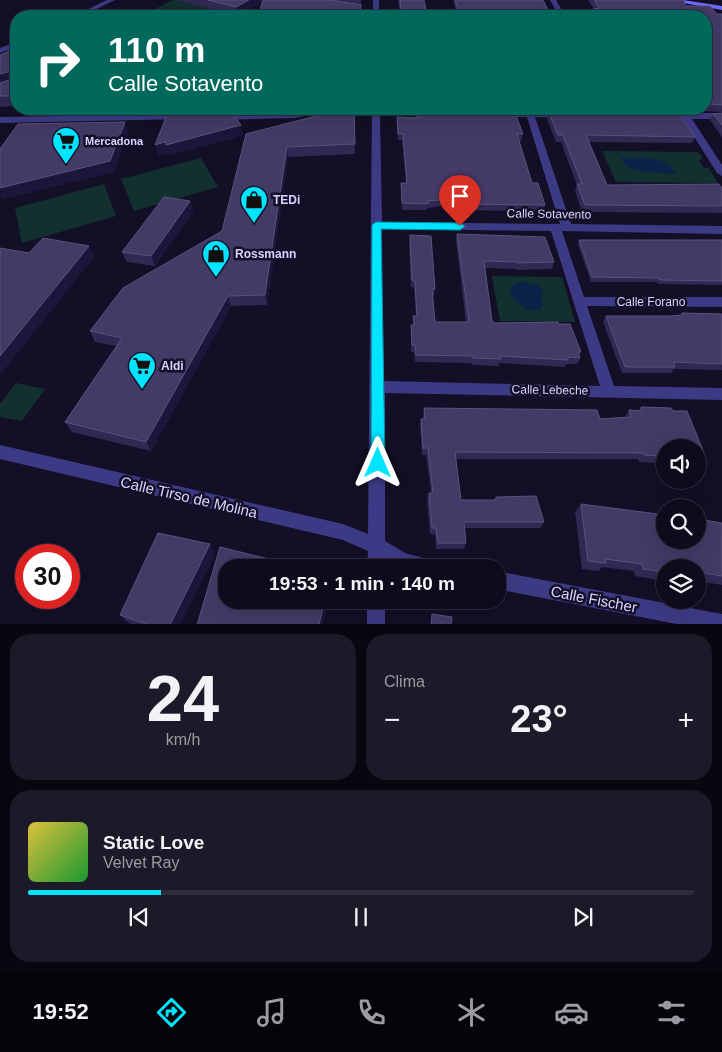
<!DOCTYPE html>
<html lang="es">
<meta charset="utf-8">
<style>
:root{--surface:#0e0b1c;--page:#1c1929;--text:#f1f3f6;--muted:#9b9ba3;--line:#2e2b3b;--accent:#00e5ff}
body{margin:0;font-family:Helvetica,sans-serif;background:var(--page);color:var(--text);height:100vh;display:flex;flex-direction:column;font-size:19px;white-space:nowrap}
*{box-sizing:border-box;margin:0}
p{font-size:16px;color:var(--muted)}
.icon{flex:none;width:28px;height:28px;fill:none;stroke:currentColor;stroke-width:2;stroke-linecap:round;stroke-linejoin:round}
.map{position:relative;height:624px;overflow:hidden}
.panel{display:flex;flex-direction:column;gap:10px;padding:10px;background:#08060f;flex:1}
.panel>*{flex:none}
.banner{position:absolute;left:10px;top:10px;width:702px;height:105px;border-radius:20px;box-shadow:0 5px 20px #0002,0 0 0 1px var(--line);background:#00695c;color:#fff;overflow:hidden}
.tools{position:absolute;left:656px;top:439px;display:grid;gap:10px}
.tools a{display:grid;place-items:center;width:50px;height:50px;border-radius:50%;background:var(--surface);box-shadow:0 5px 20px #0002,0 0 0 1px var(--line);font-size:25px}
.speed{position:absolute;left:15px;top:544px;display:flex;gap:10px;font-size:25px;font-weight:700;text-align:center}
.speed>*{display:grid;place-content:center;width:65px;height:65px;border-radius:50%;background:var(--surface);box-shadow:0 5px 20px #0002,0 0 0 1px var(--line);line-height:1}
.speed .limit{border:8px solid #d22;background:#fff;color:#111}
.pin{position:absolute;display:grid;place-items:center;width:42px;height:42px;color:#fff;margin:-51px -21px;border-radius:50% 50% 50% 0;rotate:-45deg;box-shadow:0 0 5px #0007}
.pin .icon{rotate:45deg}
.me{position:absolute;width:55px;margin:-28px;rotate:0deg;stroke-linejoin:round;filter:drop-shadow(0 0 4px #0008)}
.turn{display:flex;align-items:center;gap:18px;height:105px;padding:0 15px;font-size:22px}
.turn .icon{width:65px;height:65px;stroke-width:2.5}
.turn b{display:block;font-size:35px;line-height:42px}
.big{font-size:38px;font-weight:600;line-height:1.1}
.panel .tile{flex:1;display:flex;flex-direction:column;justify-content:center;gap:8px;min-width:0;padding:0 18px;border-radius:20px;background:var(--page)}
.panel .dial{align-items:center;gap:0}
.dial b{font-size:65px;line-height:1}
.song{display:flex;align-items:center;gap:15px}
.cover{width:60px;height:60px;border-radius:8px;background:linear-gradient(135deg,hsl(50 70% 55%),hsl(130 70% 35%))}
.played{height:5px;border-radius:2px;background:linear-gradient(90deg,var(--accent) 20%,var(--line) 20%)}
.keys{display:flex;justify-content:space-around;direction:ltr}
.heat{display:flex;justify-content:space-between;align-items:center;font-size:28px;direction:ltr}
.panel .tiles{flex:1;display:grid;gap:10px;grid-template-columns:1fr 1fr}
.tile:last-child{grid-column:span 2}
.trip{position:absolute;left:218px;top:559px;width:288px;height:50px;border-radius:20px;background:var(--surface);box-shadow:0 5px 20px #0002,0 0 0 1px var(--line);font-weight:600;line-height:50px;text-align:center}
.dock{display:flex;height:80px;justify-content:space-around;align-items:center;background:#06040b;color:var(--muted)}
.dock .icon{width:35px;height:35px}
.dock .on{color:var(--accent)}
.dock b{font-size:22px;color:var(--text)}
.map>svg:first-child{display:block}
</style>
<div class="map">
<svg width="722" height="625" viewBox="0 0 722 625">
<rect width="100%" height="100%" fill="#130f26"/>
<!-- green -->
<g fill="#12302f">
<path d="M173,0H194L222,7L204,16H141Z"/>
<path d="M602,151L698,152L703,159L699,160L704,168H709L718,183L616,182Z"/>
<path d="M201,158L218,187L134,211L121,179Z"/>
<path d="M104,184L116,216L22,243L15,208Z"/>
<path d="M492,276L562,277L575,322L500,321Z"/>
<path d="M16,383L45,389L22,421L0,417V404Z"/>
</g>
<!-- water -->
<g fill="#0c2248">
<path d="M621,158C641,158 665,155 676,174L637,171L624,164Z"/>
<path d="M521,282L536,285L542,288L543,292L540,297L543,304L540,310H526L512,296L510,288L513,285Z"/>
</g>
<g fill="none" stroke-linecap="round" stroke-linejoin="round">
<!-- street -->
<g fill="#3d3a85" fill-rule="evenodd">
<path d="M107,0H115L82,16H74Z"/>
<path d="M373,0H379V16L343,9L346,7L373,11Z"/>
<path d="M550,0H556L565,16H559Z"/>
<path d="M16,42V47L0,53V48Z"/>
<path d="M314,109H331L327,112L294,118L217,120L213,117L217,114L294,112Z"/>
<path d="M372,109L434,110L438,113L434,116H380L382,222L560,224L527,117H499L495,114L499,111L564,112L568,115L564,118L535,117L571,224L722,226V234L562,231L584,297H722V307L587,306L614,386L722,388V400L385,393V541L405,553L439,562L441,568H397L385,560V568H367L368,551L343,540L0,459V445L343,524L368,534ZM382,229L551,231L600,386L384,381Z"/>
<path d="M664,113H722V119H692L722,165V176L717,173L683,119L661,118V114Z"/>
<path d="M182,114L186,117L185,119L0,123V117Z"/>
<path d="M496,571L722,614V625H682L496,589Z"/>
<rect x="367" y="600" width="18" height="25"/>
</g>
<!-- secondary -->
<path fill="#6f6bff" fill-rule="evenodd" d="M667,0H683L722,6V10Z"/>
</g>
<!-- wall -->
<g fill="#312854">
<path d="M176,0H361V16H258L262,2L237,16Z"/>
<path d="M398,0H424L427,16H400Z"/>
<path d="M453,0H543L551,16H457Z"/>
<path d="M588,0H681L685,6L717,14H722V112L703,111L702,109H706V16H587L589,10L594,9Z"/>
<path d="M16,48V106L0,107V55Z"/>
<path d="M173,109H225L226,111L243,135L169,155L168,153L158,155L174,112Z"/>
<path d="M354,109L355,154L288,157L267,305L231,306L151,451L72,432L65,422L117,346L95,342L90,331L222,231L246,134Z"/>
<path d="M543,109H671V111L544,110Z"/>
<path d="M417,112L523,134L521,141H519L532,183L545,205L543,211L452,210L451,205L427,208V210H402L401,183H406L402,140H398L397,117L416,118Z"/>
<path d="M549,113L695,137L692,143L589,142L607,185L722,188V213L582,212L575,191L577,185L561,142H556L547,119Z"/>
<path d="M722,113V137L710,120L713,114Z"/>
<path d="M190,201L193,211L155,266L127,262L122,252Z"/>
<path d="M457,234L554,262L552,269L517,270L516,269L485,268L492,321L495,323L558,324L581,352L579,355L580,358L577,364H566L565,367L499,363V366L472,365L471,363L415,362L414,352H411V325H413V316H416L414,288L411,287L409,242L410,235L435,289L434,296H433L435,322H466L456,241Z"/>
<path d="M579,240H722V285L658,284L657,282H591L578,245Z"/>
<path d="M682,313L722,314V370L674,369L671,373H622L603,322L606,316H671L680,315Z"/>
<path d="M641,407L673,411L704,453L698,460V448H665V459H656L654,463L639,462L638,459H456L461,500H494L496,497L544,522L540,528H465L466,543L464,549H436L435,535L430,534L427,500L429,493H431L426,455H422L420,426L421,419H423L424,408L600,419L625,417L629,410H639Z"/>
<path d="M581,504L722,523V585L698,581V568H665V581L635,576L634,571L602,567L599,571L582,569L575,512Z"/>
<path d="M215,554L180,625H133L129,623L120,615Z"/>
</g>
<!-- shaded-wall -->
<g fill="#1d163a">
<path d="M249,0H266L238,16L236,7Z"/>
<path d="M11,71L15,80L0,85V74Z"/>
<path d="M125,122L128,132L114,172L1,200L0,188Z"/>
<path d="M241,125L243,135L169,155L166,145Z"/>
<path d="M165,142L168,153L158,155L155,145Z"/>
<path d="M287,147L288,157L267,305L265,295Z"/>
<path d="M190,201L193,211L155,266L151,256Z"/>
<path d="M89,246L94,257L0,375V356Z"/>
<path d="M228,296L231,306L151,451L146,442Z"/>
<path d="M210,544L215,554L180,625H170Z"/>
<path d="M325,600H329L323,625H319Z"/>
</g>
<!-- building -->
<g fill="#433a66" stroke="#5a527e">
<path d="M208,0H249L236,7Z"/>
<path d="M263,0H331L361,5L360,16L355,15L354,16H347L321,12L320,16H258Z"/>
<path d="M400,0H424L427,16H401Z"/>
<path d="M455,0H543L551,16H460Z"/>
<path d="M594,0H684L685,6H710L717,14H722V105L706,104V16H593L589,10L599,8Z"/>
<path d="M91,13L103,16H84Z"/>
<path d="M16,48V96H0V83L12,79L13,72L11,71L0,74V55Z"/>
<path d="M343,109H354L355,144L287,147L265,295L228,296L146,442L65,422L122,338L90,331L123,288L222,231L246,134Z"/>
<path d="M231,111L241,125L166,145L165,142L155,145L168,112Z"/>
<path d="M417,112L515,113L523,134H517L532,183H538L545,205L453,204L452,199L428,201V204L402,203L401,183H407L403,134H398L397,117L417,118Z"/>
<path d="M549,113H679L695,137L586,135L607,185L719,184L722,188V206L585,205L577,184H582L563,135H558Z"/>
<path d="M722,113V125L713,114Z"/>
<path d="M125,122L110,161L0,188V149L18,124Z"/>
<path d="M164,197L190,201L151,256L122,252Z"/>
<path d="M457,234L545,237L554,262L518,263V262L484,261L492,321L495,323L558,322V324H570L581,352H578L580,358L568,357V360L500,356L501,359L473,358V356L416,355L415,345H412L411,325H414L413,316H417L415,281L412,280L410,235L431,236L435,289H432L435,322H469Z"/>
<path d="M43,238L89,246L0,356V248L29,253Z"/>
<path d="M579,240H722V281L660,280L659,278L592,277Z"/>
<path d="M682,313L722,314V364L673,362L675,367H625L606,316H671L682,315Z"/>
<path d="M641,407L671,408L673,411H687L704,453H698V448H665V452H658L659,456L644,455L643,453L455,452L461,500H496V497L536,496L544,522H464L466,543H438L436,528H432L429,493H433L428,448H423L421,419H425L424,408L597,410L600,419L631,417L629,410L642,411Z"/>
<path d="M581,504L665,515V540H698V519L722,523V576L699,572L700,577H698V568H665V572L643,569L642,564L605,559L606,563L588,561Z"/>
<path d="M158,533L210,544L170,625H149L120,615Z"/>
<path d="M220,547L305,568H226V600H325L319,625H197Z"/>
<path d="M432,614L452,617L451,625H431Z"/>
</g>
<!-- route -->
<path fill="#00e5ff" stroke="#0095a6" d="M376,222L460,223L465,226L460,230L381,229L385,463L383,467L378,469L373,467L371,463L372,225Z"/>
<!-- icons -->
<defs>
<symbol id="supermarket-pin" viewBox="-11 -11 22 30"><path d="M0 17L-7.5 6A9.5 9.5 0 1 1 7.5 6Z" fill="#00e5ff" stroke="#130f26"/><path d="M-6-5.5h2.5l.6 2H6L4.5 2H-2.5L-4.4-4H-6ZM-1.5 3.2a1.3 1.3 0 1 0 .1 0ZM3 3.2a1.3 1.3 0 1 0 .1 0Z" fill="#111"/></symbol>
<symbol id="shop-pin" viewBox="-11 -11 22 30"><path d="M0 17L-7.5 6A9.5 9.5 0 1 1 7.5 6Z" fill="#00e5ff" stroke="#130f26"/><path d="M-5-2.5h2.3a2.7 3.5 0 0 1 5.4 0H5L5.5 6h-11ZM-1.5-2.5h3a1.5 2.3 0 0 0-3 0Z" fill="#111"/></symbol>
</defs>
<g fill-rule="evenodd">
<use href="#supermarket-pin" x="50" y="125" width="32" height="43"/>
<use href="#shop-pin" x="238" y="184" width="32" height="43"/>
<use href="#shop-pin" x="200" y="238" width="32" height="43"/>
<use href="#supermarket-pin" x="126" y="350" width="32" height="43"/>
</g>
<g text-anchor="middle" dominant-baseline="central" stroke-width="5" stroke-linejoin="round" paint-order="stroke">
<!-- far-poi labels -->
<g font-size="11" font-weight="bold" fill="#d9d4ff" stroke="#130f26" text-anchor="start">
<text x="85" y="141">Mercadona</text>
</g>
<!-- poi labels -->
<g font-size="12" font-weight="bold" fill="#d9d4ff" stroke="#130f26" text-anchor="start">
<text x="273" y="200">TEDi</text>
<text x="235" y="254">Rossmann</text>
<text x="161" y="366">Aldi</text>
</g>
<!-- street labels -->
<g font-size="12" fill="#d9d4ff" stroke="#130f26">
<text transform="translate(549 214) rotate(1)">Calle Sotavento</text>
<text x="651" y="302">Calle Forano</text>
<text transform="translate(550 390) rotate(1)">Calle Lebeche</text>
</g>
<!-- near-street labels -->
<g font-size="15" fill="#d9d4ff" stroke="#130f26">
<text transform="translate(189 497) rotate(13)">Calle Tirso de Molina</text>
<text transform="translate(594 599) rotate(11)">Calle Fischer</text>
</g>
</g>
</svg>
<div class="tools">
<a><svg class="icon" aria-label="sound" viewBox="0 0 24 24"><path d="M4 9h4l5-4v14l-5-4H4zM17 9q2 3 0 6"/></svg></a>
<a><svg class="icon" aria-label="search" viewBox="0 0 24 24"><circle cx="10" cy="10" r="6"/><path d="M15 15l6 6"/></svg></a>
<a><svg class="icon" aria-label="layers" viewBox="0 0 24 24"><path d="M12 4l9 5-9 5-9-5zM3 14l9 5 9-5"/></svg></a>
</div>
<div class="speed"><div class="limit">30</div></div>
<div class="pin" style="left:460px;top:226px;background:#d93025"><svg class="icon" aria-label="arrive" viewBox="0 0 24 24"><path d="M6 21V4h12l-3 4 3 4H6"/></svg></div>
<svg class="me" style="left:378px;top:463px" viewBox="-20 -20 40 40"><path d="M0-17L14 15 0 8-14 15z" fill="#00e5ff" stroke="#fff" stroke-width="4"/></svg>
<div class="trip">19:53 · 1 min · 140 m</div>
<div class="banner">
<div class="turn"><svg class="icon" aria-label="right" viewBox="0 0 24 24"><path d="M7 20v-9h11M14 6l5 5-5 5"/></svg><div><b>110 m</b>Calle Sotavento</div></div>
</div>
</div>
<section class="panel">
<div class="tiles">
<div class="tile dial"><b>24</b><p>km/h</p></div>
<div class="tile"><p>Clima</p>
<div class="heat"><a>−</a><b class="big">23°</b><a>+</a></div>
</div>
<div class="tile">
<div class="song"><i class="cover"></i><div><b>Static Love</b><p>Velvet Ray</p></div></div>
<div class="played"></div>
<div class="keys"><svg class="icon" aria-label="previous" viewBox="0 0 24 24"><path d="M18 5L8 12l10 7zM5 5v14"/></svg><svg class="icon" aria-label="pause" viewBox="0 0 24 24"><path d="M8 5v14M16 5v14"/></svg><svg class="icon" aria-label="next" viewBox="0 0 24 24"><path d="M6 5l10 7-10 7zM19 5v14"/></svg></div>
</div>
</div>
</section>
<nav class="dock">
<b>19:52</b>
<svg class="icon on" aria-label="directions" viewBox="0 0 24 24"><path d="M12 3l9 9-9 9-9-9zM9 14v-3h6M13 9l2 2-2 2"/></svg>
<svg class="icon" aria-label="music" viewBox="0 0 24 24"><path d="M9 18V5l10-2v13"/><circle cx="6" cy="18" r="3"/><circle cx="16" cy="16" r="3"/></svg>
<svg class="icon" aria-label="phone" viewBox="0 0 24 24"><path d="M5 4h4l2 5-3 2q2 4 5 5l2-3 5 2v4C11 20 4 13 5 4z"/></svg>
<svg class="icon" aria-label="climate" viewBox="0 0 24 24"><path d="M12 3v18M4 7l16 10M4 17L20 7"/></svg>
<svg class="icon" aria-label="car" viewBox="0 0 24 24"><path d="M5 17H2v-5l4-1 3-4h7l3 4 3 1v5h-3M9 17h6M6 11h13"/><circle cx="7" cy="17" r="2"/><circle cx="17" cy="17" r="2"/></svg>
<svg class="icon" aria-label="filters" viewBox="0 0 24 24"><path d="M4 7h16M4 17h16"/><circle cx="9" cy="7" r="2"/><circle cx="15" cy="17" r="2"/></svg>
</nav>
